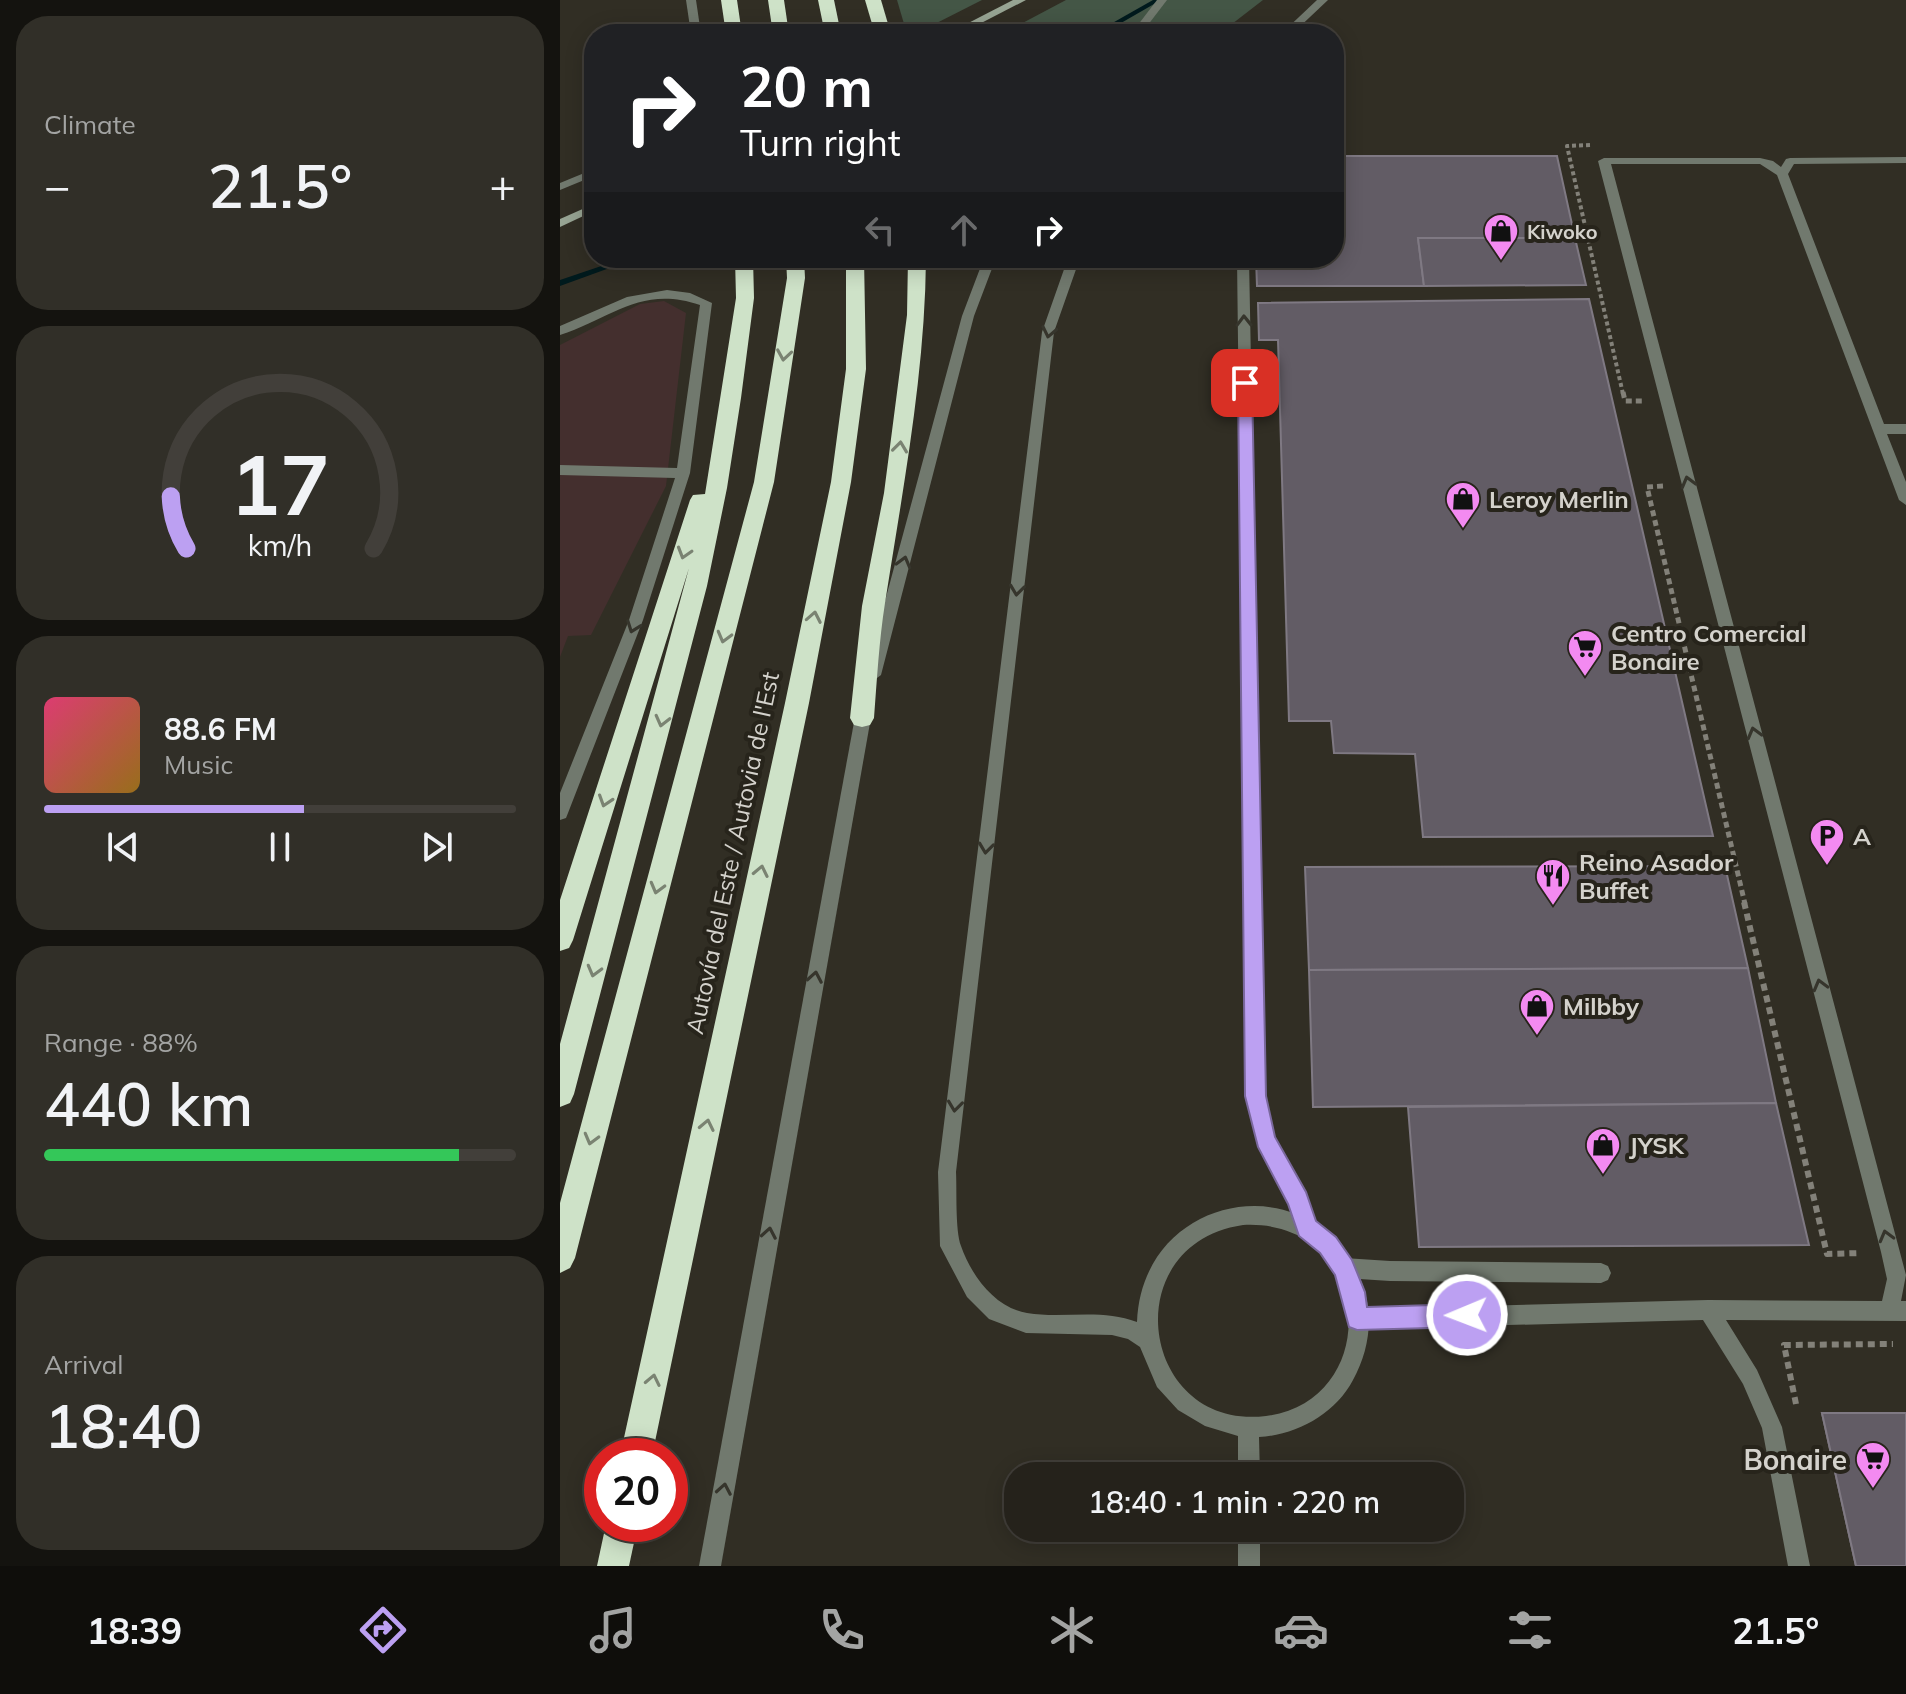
<!DOCTYPE html>
<meta charset="utf-8">
<style>
:root{--surface:#25221b;--page:#312f28;--text:#f1f3f6;--muted:#a3a4a3;--line:#423f3a;--accent:#bca0f2}
body{margin:0;font-family:Mulish,sans-serif;background:var(--page);color:var(--text);height:100vh;display:flex;flex-direction:column;font-size:30px;white-space:nowrap}
*{box-sizing:border-box;margin:0}
p{font-size:26px;color:var(--muted)}
.icon{flex:none;width:44px;height:44px;fill:none;stroke:currentColor;stroke-width:2;stroke-linecap:round;stroke-linejoin:round}
.map{position:relative;flex:1;overflow:hidden}
.panel{display:flex;flex-direction:column;gap:16px;padding:16px;background:#14130f;width:560px}
.panel>*{flex:none}
.guide{position:absolute;left:24px;top:24px;width:760px;height:244px;border-radius:32px;box-shadow:0 4px 20px #0003,0 0 0 2px var(--line);background:#202124;color:#fff;overflow:hidden}
.speed{position:absolute;left:24px;top:1438px;display:flex;gap:16px;font-size:40px;font-weight:700;text-align:center}
.speed>*{display:grid;place-content:center;width:104px;height:104px;border-radius:50%;background:var(--surface);box-shadow:0 4px 20px #0003,0 0 0 2px var(--line);line-height:1}
.speed .limit{border:12px solid #d22;background:#fff;color:#111}
.pin{position:absolute;display:grid;place-items:center;width:68px;height:68px;color:#fff;margin:-34px;border-radius:16px;box-shadow:0 4px 12px #0006}
.me{position:absolute;width:88px;margin:-44px;rotate:269deg;stroke-linejoin:round;filter:drop-shadow(0 0 6px #0008)}
.turn{display:flex;align-items:center;gap:28px;height:168px;padding:0 24px;font-size:36px}
.turn .icon{width:104px;height:104px;stroke-width:2.5}
.turn b{display:block;font-size:56px;line-height:68px}
.lanes{display:flex;align-items:center;height:76px;padding:0 24px;background:#0003;justify-content:center;gap:40px;direction:ltr}
.lanes .off{opacity:.35}
.big{font-size:60px;font-weight:600;line-height:1.1}
.panel .card{flex:1;display:flex;flex-direction:column;justify-content:center;gap:12px;min-width:0;padding:0 28px;border-radius:32px;background:var(--page)}
.panel .dial{align-items:center;gap:0}
.dial svg{height:208px;overflow:visible;fill:none;stroke:var(--line);stroke-width:7;stroke-linecap:round;text-anchor:middle}
.dial text{fill:var(--text);stroke:none}
.song{display:flex;align-items:center;gap:24px}
.cover{width:96px;height:96px;border-radius:12px;background:linear-gradient(135deg,hsl(340 70% 55%),hsl(40 70% 35%))}
.played{height:8px;border-radius:4px;background:linear-gradient(90deg,var(--accent) 55%,var(--line) 55%)}
.keys{display:flex;justify-content:space-around;direction:ltr}
.heat{display:flex;justify-content:space-between;align-items:center;font-size:44px;direction:ltr}
.charge{height:12px;border-radius:6px;background:linear-gradient(90deg,#34c759 88%,var(--line) 0)}
.trip{position:absolute;left:444px;top:1462px;width:460px;height:80px;border-radius:32px;background:var(--surface);box-shadow:0 4px 20px #0003,0 0 0 2px var(--line);font-weight:600;line-height:80px;text-align:center}
.tabs{display:flex;height:128px;justify-content:space-around;align-items:center;background:#0f0e0b;color:var(--muted)}
.tabs .icon{width:56px;height:56px}
.tabs .selected{color:var(--accent)}
.tabs b{font-size:36px;color:var(--text)}
main{display:flex;flex:1;min-height:0}
.map>svg:first-child{display:block}
</style>
<main>
<section class="panel">
<div class="card"><p>Climate</p>
<div class="heat"><a>−</a><b class="big">21.5°</b><a>+</a></div>
</div>
<div class="card dial"><svg viewBox="0 0 100 80">
<path d="M14 69A42 42 0 1 1 86 69"/>
<path d="M14 69A42 42 0 0 1 8 49" stroke="#bca0f2"/>
<text x="50" y="56" font-size="32" font-weight="700">17</text>
<text x="50" y="72" font-size="11">km/h</text>
</svg></div>
<div class="card">
<div class="song"><i class="cover"></i><div><b>88.6 FM</b><p>Music</p></div></div>
<div class="played"></div>
<div class="keys"><svg class="icon" aria-label="previous" viewBox="0 0 24 24"><path d="M18 5L8 12l10 7zM5 5v14"/></svg><svg class="icon" aria-label="pause" viewBox="0 0 24 24"><path d="M8 5v14M16 5v14"/></svg><svg class="icon" aria-label="next" viewBox="0 0 24 24"><path d="M6 5l10 7-10 7zM19 5v14"/></svg></div>
</div>
<div class="card"><p>Range · 88%</p><b class="big">440 km</b><div class="charge"></div></div>
<div class="card"><p>Arrival</p><b class="big">18:40</b></div>
</section>
<div class="map">
<svg width="1346" height="1566" viewBox="0 0 1346 1566">
<rect width="100%" height="100%" fill="#312e24"/>
<!-- industrial -->
<path fill="#442f2e" d="M104,301L126,313L106,486L31,635L8,636L0,657V345L80,304Z"/>
<!-- green -->
<g fill="#445646">
<path d="M337,0H422L355,34H347Z"/>
<path d="M506,0H703L659,34H442Z"/>
</g>
<g fill="none" stroke-linecap="round" stroke-linejoin="round">
<!-- stream -->
<g fill="#001a1d" fill-rule="evenodd">
<path d="M593,0H601L542,34H533Z"/>
<path d="M65,258H77L0,286V280Z"/>
</g>
</g>
<!-- building -->
<g fill="#625c65" stroke="#7f7983" stroke-width="2">
<path d="M774,156H997L1015,238H858L864,286H697L696,258H774Z"/>
<path d="M858,238H1015L1026,285L864,286Z"/>
<path d="M1029,299L1153,836L863,837L855,754L774,753L771,721H729L718,340H699L698,303Z"/>
<path d="M1165,866L1188,968L749,970L745,867Z"/>
<path d="M1188,968L1216,1103L753,1107L749,970Z"/>
<path d="M1216,1103L1249,1245L859,1247L848,1107Z"/>
<path d="M1262,1413H1346V1566H1296Z"/>
<path d="M1262,1413H1346V1566H1296Z"/>
</g>
<g fill="none" stroke-linecap="round" stroke-linejoin="round">
<!-- path-far2 -->
<path stroke="#838179" stroke-width="4" stroke-dasharray="4 3" stroke-linecap="butt" d="M1030,145L1007,146L1063,394"/>
<!-- path-far1 -->
<g stroke="#838179" stroke-width="5" stroke-dasharray="6 4" stroke-linecap="butt">
<path d="M1063,392L1065,401H1082"/>
<path d="M1103,486L1087,487L1185,904"/>
</g>
<!-- path -->
<g stroke="#838179" stroke-width="6" stroke-dasharray="7 5" stroke-linecap="butt">
<path d="M1184,902L1267,1254L1301,1253"/>
<path d="M1236,1404L1224,1345L1333,1344"/>
</g>
<!-- lane -->
<g fill="#71796e" fill-rule="evenodd">
<path d="M1346,157V163L1234,164L1228,174L1324,424H1346V434H1327L1346,482V505L1339,500L1217,175L1200,164H1051L1346,1275L1341,1301H1346V1321L1166,1320L1197,1370L1222,1427L1250,1566H1228L1202,1428L1183,1384L1143,1320L797,1329L790,1326L787,1319L790,1312L797,1309L1148,1300L1322,1301L1327,1279L1321,1252L1038,161L1044,158H1200L1213,161L1221,167L1226,159L1230,158Z"/>
<path d="M677,258H689L705,1096L714,1138L745,1192L757,1228L754,1235L747,1238L740,1235L730,1203L696,1140L687,1096Z"/>
<path d="M784,1258L830,1261L1041,1263L1048,1266L1051,1273L1048,1280L1041,1283L830,1281L784,1278L777,1275L774,1268L777,1261Z"/>
</g>
<!-- street -->
<g fill="#71796e" fill-rule="evenodd">
<path d="M126,0H136L141,34H131Z"/>
<path d="M597,0H607L581,34H571Z"/>
<path d="M757,0H768L732,34H721Z"/>
<path d="M34,169V176L0,190V183Z"/>
<path d="M424,258H436L414,316L321,675L313,681L305,675L402,316Z"/>
<path d="M508,258H520L494,332L396,1172C397,1190 395,1230 401,1246C411,1275 435,1308 467,1313C503,1319 541,1308 577,1322C582,1190 759,1161 803,1286C814,1317 809,1351 793,1380C775,1414 737,1435 699,1437L700,1476H678V1436L645,1426L618,1410L597,1387L580,1347L568,1339L552,1335L466,1333L429,1319L407,1297L380,1246L378,1172L482,332ZM683,1225C814,1218 825,1401 706,1416C580,1431 554,1244 683,1225Z"/>
<path d="M107,290L130,293L152,303L130,473L83,620L8,813L6,818L0,820V793L69,620L115,478L0,475V465L117,468L140,305C81,285 52,318 0,335V326L67,297Z"/>
<path d="M305,700L313,706L161,1566H139L297,706Z"/>
<rect x="678" y="1528" width="22" height="38"/>
</g>
<!-- secondary -->
<g fill="#97a493" fill-rule="evenodd">
<path d="M453,0H466L400,34H387Z"/>
<path d="M34,204V211L0,227V219Z"/>
</g>
<!-- highway -->
<g fill="#cee2c8" fill-rule="evenodd">
<path d="M161,0H177L182,34H166Z"/>
<path d="M208,0H224L229,34H213Z"/>
<path d="M258,0H274L281,34H265Z"/>
<path d="M305,0H321L331,34H315Z"/>
<path d="M175,258H193L194,298L181,398L167,488L147,586L14,1094L10,1103L0,1107V1044L129,568L13,940L9,948L0,951V900L130,500L133,495L145,494L176,298Z"/>
<path d="M226,258H244L245,278L214,482L15,1258L10,1268L0,1273V1203L194,482L227,278Z"/>
<path d="M286,258H304L306,369L291,482L249,703L92,1456H60L225,703L271,482L286,369Z"/>
<path d="M348,258H366C365,374 343,488 325,603C319,641 317,680 314,718L310,725L302,727L294,725L290,718L302,606L324,493L347,315Z"/>
<path d="M46,1524H78L69,1566H37Z"/>
</g>
</g>
<!-- one-way arrows -->
<defs><path id="oneway-chevron" d="M-2-3.5L2.5 0L-2 3.5" fill="none" stroke-width="1.6" stroke-linecap="round" stroke-linejoin="round" transform="scale(2)"/></defs>
<g stroke="#36352c">
<use href="#oneway-chevron" transform="translate(684 321) rotate(-91)"/>
<use href="#oneway-chevron" transform="translate(489 332) rotate(102)"/>
<use href="#oneway-chevron" transform="translate(1128 482) rotate(-105)"/>
<use href="#oneway-chevron" transform="translate(344 562) rotate(-75)"/>
<use href="#oneway-chevron" transform="translate(457 590) rotate(97)"/>
<use href="#oneway-chevron" transform="translate(73 627) rotate(110)"/>
<use href="#oneway-chevron" transform="translate(1194 733) rotate(-105)"/>
<use href="#oneway-chevron" transform="translate(426 848) rotate(97)"/>
<use href="#oneway-chevron" transform="translate(255 977) rotate(-80)"/>
<use href="#oneway-chevron" transform="translate(1260 985) rotate(-105)"/>
<use href="#oneway-chevron" transform="translate(395 1106) rotate(97)"/>
<use href="#oneway-chevron" transform="translate(209 1233) rotate(-80)"/>
<use href="#oneway-chevron" transform="translate(1326 1236) rotate(-105)"/>
<use href="#oneway-chevron" transform="translate(164 1489) rotate(-80)"/>
</g>
<g stroke="#7a8372">
<use href="#oneway-chevron" transform="translate(224 355) rotate(99)"/>
<use href="#oneway-chevron" transform="translate(340 447) rotate(-83)"/>
<use href="#oneway-chevron" transform="translate(124 553) rotate(107)"/>
<use href="#oneway-chevron" transform="translate(254 617) rotate(-79)"/>
<use href="#oneway-chevron" transform="translate(164 637) rotate(105)"/>
<use href="#oneway-chevron" transform="translate(102 721) rotate(104)"/>
<use href="#oneway-chevron" transform="translate(45 801) rotate(108)"/>
<use href="#oneway-chevron" transform="translate(201 871) rotate(-78)"/>
<use href="#oneway-chevron" transform="translate(97 888) rotate(105)"/>
<use href="#oneway-chevron" transform="translate(34 971) rotate(105)"/>
<use href="#oneway-chevron" transform="translate(147 1125) rotate(-78)"/>
<use href="#oneway-chevron" transform="translate(31 1139) rotate(105)"/>
<use href="#oneway-chevron" transform="translate(93 1380) rotate(-78)"/>
</g>
<!-- route -->
<path fill="#bca0f2" stroke="#7a689d" stroke-width="2" d="M685,378L692,383L706,1096L715,1137L746,1192L756,1221L776,1237L792,1260L805,1292L807,1307L907,1304L915,1307L919,1315L915,1323L907,1327L797,1330L789,1327L775,1275L760,1253L739,1236L728,1204L698,1147L685,1096L678,383Z"/>
<!-- icons -->
<defs>
<symbol id="shop-pin" viewBox="-11 -11 22 30"><path d="M0 17L-7.5 6A9.5 9.5 0 1 1 7.5 6Z" fill="#f38af1" stroke="#27241b"/><path d="M-5-2.5h2.3a2.7 3.5 0 0 1 5.4 0H5L5.5 6h-11ZM-1.5-2.5h3a1.5 2.3 0 0 0-3 0Z" fill="#111"/></symbol>
<symbol id="supermarket-pin" viewBox="-11 -11 22 30"><path d="M0 17L-7.5 6A9.5 9.5 0 1 1 7.5 6Z" fill="#f38af1" stroke="#27241b"/><path d="M-6-5.5h2.5l.6 2H6L4.5 2H-2.5L-4.4-4H-6ZM-1.5 3.2a1.3 1.3 0 1 0 .1 0ZM3 3.2a1.3 1.3 0 1 0 .1 0Z" fill="#111"/></symbol>
<symbol id="parking-pin" viewBox="-11 -11 22 30"><path d="M0 17L-7.5 6A9.5 9.5 0 1 1 7.5 6Z" fill="#f38af1" stroke="#27241b"/><path d="M-3.5-5.5H1a3.5 3.5 0 0 1 0 7H-1V5.5H-3.5ZM-1-3.4V-.6H.8a1.4 1.4 0 0 0 0-2.8Z" fill="#111"/></symbol>
<symbol id="restaurant-pin" viewBox="-11 -11 22 30"><path d="M0 17L-7.5 6A9.5 9.5 0 1 1 7.5 6Z" fill="#f38af1" stroke="#27241b"/><path d="M-5-6h1v4h1v-4h1v4h1v-4h1v5L-1.5 .5V6h-2V.5L-5-1ZM5-6V6H3V1.5H1.5Q1.5-4 5-6Z" fill="#111"/></symbol>
</defs>
<g fill-rule="evenodd">
<use href="#shop-pin" x="921" y="211" width="40" height="54"/>
<use href="#shop-pin" x="883" y="479" width="40" height="54"/>
<use href="#supermarket-pin" x="1005" y="627" width="40" height="54"/>
<use href="#parking-pin" x="1247" y="816" width="40" height="54"/>
<use href="#restaurant-pin" x="973" y="856" width="40" height="54"/>
<use href="#shop-pin" x="957" y="986" width="40" height="54"/>
<use href="#shop-pin" x="1023" y="1125" width="40" height="54"/>
<use href="#supermarket-pin" x="1293" y="1439" width="40" height="54"/>
</g>
<g text-anchor="middle" dominant-baseline="central" stroke-width="8" stroke-linejoin="round" paint-order="stroke">
<!-- far-poi labels -->
<g font-size="20" font-weight="bold" fill="#d4d2cc" stroke="#27241b" text-anchor="start">
<text x="967" y="231">Kiwoko</text>
</g>
<!-- poi labels -->
<g font-size="24" font-weight="bold" fill="#d4d2cc" stroke="#27241b" text-anchor="start">
<text x="929" y="499">Leroy Merlin</text>
<text x="1051" y="633">Centro Comercial<tspan x="1051" dy="28">Bonaire</tspan></text>
<text x="1293" y="836">A</text>
<text x="1019" y="862">Reino Asador<tspan x="1019" dy="28">Buffet</tspan></text>
<text x="1003" y="1006">Milbby</text>
<text x="1069" y="1145">JYSK</text>
</g>
<!-- street labels -->
<g font-size="24" fill="#d4d2cc" stroke="#27241b">
<text transform="translate(172 853) rotate(-78)">Autovía del Este / Autovia de l'Est</text>
</g>
<!-- near-poi labels -->
<g font-size="28" font-weight="bold" fill="#d4d2cc" stroke="#27241b" text-anchor="end">
<text x="1287" y="1459">Bonaire</text>
</g>
</g>
</svg>
<div class="speed"><div class="limit">20</div></div>
<div class="pin" style="left:685px;top:383px;background:#d93025"><svg class="icon" aria-label="arrive" viewBox="0 0 24 24"><path d="M6 21V4h12l-3 4 3 4H6"/></svg></div>
<svg class="me" style="left:907px;top:1315px" viewBox="-20 -20 40 40"><circle r="17" fill="#bca0f2" stroke="#fff" stroke-width="3"/><path d="M0-11L8 9 0 5-8 9z" fill="#fff"/></svg>
<div class="trip">18:40 · 1 min · 220 m</div>
<div class="guide">
<div class="turn"><svg class="icon" aria-label="right" viewBox="0 0 24 24"><path d="M7 20v-9h11M14 6l5 5-5 5"/></svg><div><b>20 m</b>Turn right</div></div>
<div class="lanes"><svg class="icon off" aria-label="left" viewBox="0 0 24 24"><path d="M17 20v-9H6M10 6l-5 5 5 5"/></svg><svg class="icon off" aria-label="ahead" viewBox="0 0 24 24"><path d="M12 20V5M6 11l6-6 6 6"/></svg><svg class="icon" aria-label="right" viewBox="0 0 24 24"><path d="M7 20v-9h11M14 6l5 5-5 5"/></svg></div>
</div>
</div>
</main>
<nav class="tabs">
<b>18:39</b>
<svg class="icon selected" aria-label="directions" viewBox="0 0 24 24"><path d="M12 3l9 9-9 9-9-9zM9 14v-3h6M13 9l2 2-2 2"/></svg>
<svg class="icon" aria-label="music" viewBox="0 0 24 24"><path d="M9 18V5l10-2v13"/><circle cx="6" cy="18" r="3"/><circle cx="16" cy="16" r="3"/></svg>
<svg class="icon" aria-label="phone" viewBox="0 0 24 24"><path d="M5 4h4l2 5-3 2q2 4 5 5l2-3 5 2v4C11 20 4 13 5 4z"/></svg>
<svg class="icon" aria-label="climate" viewBox="0 0 24 24"><path d="M12 3v18M4 7l16 10M4 17L20 7"/></svg>
<svg class="icon" aria-label="car" viewBox="0 0 24 24"><path d="M5 17H2v-5l4-1 3-4h7l3 4 3 1v5h-3M9 17h6M6 11h13"/><circle cx="7" cy="17" r="2"/><circle cx="17" cy="17" r="2"/></svg>
<svg class="icon" aria-label="filters" viewBox="0 0 24 24"><path d="M4 7h16M4 17h16"/><circle cx="9" cy="7" r="2"/><circle cx="15" cy="17" r="2"/></svg>
<b>21.5°</b>
</nav>
